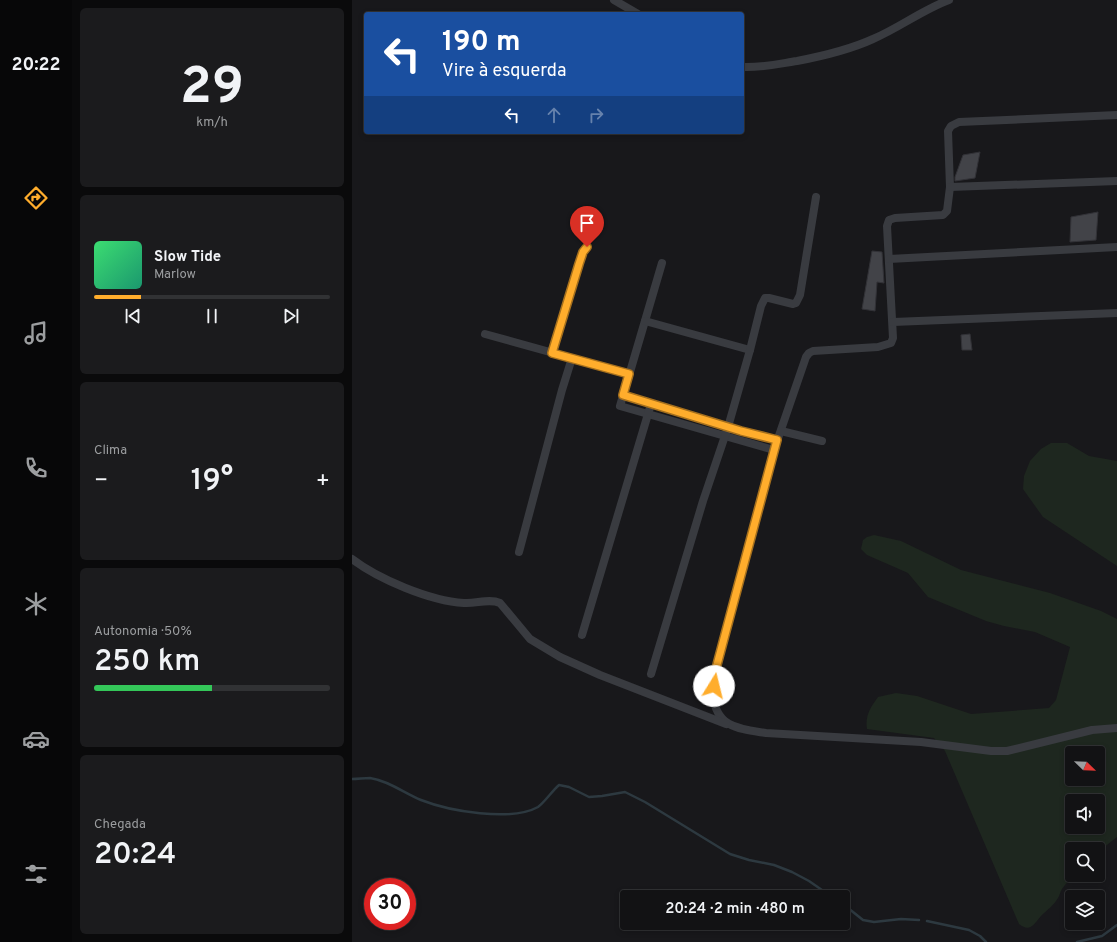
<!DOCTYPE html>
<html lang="pt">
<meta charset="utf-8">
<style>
:root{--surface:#121214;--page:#1b1b1d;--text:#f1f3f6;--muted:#9c9ea0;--line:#313234;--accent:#ffad2c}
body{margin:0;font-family:Overpass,sans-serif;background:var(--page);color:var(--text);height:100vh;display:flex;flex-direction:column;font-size:15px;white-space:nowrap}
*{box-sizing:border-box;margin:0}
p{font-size:13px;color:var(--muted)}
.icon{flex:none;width:22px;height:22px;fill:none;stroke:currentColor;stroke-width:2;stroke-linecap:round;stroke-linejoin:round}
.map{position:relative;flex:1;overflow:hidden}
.details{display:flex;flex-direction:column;gap:8px;padding:8px;background:#0a0a0b;width:280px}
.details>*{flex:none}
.banner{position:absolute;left:12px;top:12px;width:380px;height:122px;border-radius:4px;box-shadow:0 2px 6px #0003,0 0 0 1px var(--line);background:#1a4fa0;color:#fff;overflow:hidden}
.needle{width:26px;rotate:113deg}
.fabs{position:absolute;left:713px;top:746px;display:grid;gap:8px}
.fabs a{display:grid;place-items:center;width:40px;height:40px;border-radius:4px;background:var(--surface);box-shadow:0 2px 6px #0003,0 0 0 1px var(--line);font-size:20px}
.speed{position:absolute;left:12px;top:878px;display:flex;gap:8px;font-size:20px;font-weight:700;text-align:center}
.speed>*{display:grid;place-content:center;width:52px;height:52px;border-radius:50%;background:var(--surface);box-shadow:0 2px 6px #0003,0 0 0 1px var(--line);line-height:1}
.speed .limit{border:6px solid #d22;background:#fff;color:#111}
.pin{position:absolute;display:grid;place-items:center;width:34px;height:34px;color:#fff;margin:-41px -17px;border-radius:50% 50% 50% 0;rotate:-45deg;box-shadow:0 0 4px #0007}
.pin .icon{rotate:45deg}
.me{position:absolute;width:44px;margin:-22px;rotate:9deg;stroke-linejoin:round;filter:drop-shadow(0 0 3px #0008)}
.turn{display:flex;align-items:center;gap:14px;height:84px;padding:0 12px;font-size:18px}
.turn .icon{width:52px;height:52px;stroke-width:2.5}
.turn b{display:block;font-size:28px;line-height:34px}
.lanes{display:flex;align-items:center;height:38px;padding:0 12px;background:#0003;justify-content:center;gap:20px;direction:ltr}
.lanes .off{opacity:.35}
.big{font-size:30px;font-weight:600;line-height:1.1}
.details .tile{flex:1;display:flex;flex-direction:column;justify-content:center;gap:6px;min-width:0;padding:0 14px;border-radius:6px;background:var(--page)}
.details .dial{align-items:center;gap:0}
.dial b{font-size:52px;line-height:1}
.song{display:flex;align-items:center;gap:12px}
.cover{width:48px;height:48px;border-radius:6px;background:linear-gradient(135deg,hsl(140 70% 55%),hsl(160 70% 35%))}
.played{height:4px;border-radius:2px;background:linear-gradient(90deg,var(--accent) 20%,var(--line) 20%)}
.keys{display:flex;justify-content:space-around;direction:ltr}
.heat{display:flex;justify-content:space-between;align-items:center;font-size:22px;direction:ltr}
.charge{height:6px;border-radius:3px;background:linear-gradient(90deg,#34c759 50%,var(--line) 0)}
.trip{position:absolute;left:268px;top:890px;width:230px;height:40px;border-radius:4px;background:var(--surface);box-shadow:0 2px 6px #0003,0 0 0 1px var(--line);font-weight:600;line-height:40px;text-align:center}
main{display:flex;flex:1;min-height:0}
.tabs{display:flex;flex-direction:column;width:72px;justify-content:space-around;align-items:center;background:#070708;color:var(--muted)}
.tabs .icon{width:28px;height:28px}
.tabs .current{color:var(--accent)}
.tabs b{font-size:18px;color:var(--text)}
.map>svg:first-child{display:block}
</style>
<main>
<nav class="tabs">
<b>20:22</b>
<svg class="icon current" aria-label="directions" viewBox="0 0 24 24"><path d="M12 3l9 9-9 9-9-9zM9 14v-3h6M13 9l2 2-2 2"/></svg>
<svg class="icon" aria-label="music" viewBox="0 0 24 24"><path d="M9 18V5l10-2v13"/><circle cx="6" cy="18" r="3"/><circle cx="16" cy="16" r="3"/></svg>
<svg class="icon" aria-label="phone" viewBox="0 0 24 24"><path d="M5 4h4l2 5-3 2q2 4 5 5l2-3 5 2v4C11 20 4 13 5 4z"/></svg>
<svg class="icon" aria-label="climate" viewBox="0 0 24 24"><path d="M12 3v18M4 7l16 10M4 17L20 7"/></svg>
<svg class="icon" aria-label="car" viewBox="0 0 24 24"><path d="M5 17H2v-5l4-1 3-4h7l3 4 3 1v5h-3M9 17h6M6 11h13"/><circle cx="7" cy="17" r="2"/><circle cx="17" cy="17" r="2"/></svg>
<svg class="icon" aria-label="filters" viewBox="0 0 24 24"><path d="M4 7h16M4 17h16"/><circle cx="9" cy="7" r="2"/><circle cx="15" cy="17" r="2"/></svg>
</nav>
<section class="details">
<div class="tile dial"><b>29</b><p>km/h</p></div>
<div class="tile">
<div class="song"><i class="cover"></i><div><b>Slow Tide</b><p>Marlow</p></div></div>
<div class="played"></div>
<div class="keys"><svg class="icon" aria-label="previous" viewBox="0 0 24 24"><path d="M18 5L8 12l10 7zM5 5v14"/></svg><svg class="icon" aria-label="pause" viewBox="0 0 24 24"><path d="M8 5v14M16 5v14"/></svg><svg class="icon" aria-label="next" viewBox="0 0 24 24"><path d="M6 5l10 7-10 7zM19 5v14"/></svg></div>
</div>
<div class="tile"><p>Clima</p>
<div class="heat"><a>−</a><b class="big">19°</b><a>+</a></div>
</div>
<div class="tile"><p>Autonomia · 50%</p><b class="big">250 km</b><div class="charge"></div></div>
<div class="tile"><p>Chegada</p><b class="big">20:24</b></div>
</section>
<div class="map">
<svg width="765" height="942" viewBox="0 0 765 942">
<rect width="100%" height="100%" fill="#18181b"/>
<!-- green -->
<g fill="#1e271f" fill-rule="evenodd">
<path d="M699,443H715L737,456L765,461V566L691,517L671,489L672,476L678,461L689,449Z"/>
<path d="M522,535L549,541L609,570L698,593L749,611L765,619V837L746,852V849H720V875H722C718,880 713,884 710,889C708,892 708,895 706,898C702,905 695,910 689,916C682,924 678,933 667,924L593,751L582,738L515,729C513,716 518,708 526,697L544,693L565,696L619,714L697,708L704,700L718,647L683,632L652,626L634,621L576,597L556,573L515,555L509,549L511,540L515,537ZM720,753H746V779H720ZM720,801H746V827H720Z"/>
</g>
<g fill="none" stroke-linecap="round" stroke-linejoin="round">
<!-- stream -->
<g stroke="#2d3940" stroke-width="2.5">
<path d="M0,779C6,779 12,778 18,778C37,781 52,793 69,800C97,811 159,822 186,807C192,803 201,790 207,785L217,787L237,797L250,796L273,792L293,802L378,854L397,860L422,865L440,872L457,881L480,897"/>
<path d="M491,904L511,920L522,922L549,919L567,920"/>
<path d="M575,921L617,930L628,936L634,942"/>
<path d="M725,942L750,936L765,925"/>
</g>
</g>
<!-- building -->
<g fill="#424348" stroke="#323237">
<path d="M628,152L623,178L603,181V177L611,155Z"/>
<path d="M746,212L744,240L718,242L719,217Z"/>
<path d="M520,251L530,252L532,283L525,282L523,311L510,309Z"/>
<path d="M618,334L620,350H610L609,335Z"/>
</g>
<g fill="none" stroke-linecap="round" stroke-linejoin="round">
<!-- street -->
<g stroke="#393b40" stroke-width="8">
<path d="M262,0L286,14"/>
<path d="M390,67C409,68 426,64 445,61C471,56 497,50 521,39C547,28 570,10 597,0"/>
<path d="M765,115L607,122L599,126L596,131L598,187L595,211L591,215L543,218L537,220L535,226L541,338L539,343L526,347L461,351L457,353L454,357L422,450L362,676C362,682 360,689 361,695C364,728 388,729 414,733L569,742L639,751H655L740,730L765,728"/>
<path d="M598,187L765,181"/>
<path d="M537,259L765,247"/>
<path d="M310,263L268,406L422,450"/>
<path d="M293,321L398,350"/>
<path d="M541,322L765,313"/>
<path d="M133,334L277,374"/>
<path d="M200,353L227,264L231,252L235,247"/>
<path d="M271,395L389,431L425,440"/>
<path d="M429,431L470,441"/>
<path d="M167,552L210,390L220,358"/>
<path d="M0,559C26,579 78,601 112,603C124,604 137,598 148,603L178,639L208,657L248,675L374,724"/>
<path d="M230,635L299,404"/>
<path d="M299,674L351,501L376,427L398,350L409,306L413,298H417L441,304L444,303L448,295L464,197"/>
</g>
</g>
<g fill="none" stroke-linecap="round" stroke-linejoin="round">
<defs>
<path id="route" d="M235,247L231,252L227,264L200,353L277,374L271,395L389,431L425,440L362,676V686"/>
</defs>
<!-- route casing -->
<use href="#route" stroke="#a6701d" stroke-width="10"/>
<!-- route -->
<use href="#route" stroke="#ffad2c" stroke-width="7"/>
</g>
</svg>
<div class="fabs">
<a><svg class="needle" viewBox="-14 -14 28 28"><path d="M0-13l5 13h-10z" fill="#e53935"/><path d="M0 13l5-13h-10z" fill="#9c9ea0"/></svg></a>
<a><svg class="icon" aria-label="sound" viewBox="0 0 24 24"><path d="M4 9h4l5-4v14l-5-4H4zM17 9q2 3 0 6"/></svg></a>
<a><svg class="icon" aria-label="search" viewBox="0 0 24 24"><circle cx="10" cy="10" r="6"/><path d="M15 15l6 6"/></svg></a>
<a><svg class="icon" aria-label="layers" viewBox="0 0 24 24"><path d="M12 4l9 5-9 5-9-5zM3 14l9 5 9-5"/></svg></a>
</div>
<div class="speed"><div class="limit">30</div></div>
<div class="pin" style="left:235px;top:247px;background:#d93025"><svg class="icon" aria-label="arrive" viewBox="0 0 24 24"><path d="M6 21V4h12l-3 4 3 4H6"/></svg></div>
<svg class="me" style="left:362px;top:686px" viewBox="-20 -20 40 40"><circle r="19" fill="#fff"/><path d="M0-13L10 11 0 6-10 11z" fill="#ffad2c"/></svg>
<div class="trip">20:24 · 2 min · 480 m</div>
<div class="banner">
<div class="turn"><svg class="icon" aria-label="left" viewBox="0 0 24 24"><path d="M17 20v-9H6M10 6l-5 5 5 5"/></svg><div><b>190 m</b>Vire à esquerda</div></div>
<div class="lanes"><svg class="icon" aria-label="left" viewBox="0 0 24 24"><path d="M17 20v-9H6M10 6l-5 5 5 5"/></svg><svg class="icon off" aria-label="ahead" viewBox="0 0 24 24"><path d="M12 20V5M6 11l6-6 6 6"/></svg><svg class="icon off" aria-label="right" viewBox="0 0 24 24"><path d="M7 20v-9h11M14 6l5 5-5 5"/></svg></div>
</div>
</div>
</main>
